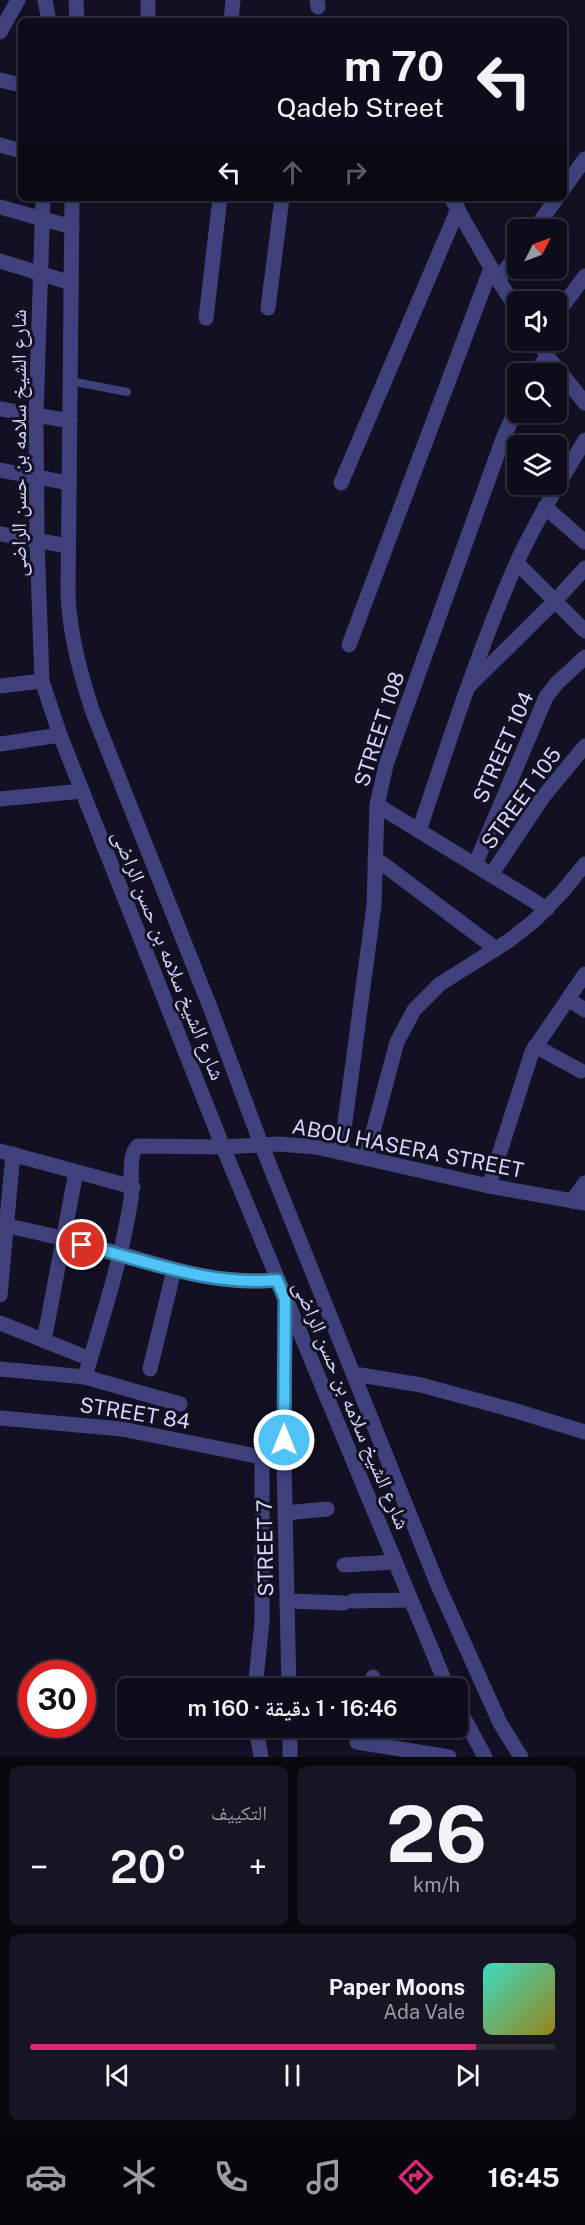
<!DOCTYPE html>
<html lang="ar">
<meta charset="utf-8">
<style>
:root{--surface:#0e0c1a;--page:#171523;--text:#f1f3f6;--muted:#9b9ba2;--line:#2e2c39;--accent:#db2777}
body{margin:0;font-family:"Public Sans","Noto Naskh Arabic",sans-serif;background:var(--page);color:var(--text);direction:rtl;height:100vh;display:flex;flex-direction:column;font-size:22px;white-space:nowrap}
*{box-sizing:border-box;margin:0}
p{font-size:20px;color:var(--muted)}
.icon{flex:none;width:33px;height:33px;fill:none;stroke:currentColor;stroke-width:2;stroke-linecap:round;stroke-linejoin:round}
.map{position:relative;height:1757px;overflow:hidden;direction:ltr}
.side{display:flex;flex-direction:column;gap:9px;padding:9px;background:#08070e;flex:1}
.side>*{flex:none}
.top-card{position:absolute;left:18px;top:18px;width:549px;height:183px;border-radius:9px;box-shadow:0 3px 9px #0003,0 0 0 2px var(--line);direction:rtl;background:#0e0c1a;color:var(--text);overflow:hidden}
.needle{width:39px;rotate:48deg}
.tools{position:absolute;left:507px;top:219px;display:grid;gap:12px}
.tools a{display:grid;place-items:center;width:60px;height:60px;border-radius:9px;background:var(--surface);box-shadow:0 3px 9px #0003,0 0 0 2px var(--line);font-size:30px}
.speed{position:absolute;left:18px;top:1660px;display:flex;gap:12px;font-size:30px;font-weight:700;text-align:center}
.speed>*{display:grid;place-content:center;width:78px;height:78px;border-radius:50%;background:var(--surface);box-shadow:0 3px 9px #0003,0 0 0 2px var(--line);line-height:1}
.speed .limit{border:9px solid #d22;background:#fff;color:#111}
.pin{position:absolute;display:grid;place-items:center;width:51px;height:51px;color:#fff;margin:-26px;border:3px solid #fff;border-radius:50%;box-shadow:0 2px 6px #0007}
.me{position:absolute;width:66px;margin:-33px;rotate:0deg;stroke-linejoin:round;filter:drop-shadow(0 0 4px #0008)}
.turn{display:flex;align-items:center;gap:21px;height:126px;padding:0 24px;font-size:27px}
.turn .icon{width:78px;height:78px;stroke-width:2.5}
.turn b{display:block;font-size:42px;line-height:51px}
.lanes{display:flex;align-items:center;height:57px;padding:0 24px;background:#0003;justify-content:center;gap:30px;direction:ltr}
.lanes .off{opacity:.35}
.big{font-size:45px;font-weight:600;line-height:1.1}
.side .tile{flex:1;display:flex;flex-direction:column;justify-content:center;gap:9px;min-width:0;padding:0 21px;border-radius:9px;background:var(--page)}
.side .dial{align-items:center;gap:0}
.dial b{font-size:78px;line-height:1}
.song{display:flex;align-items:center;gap:18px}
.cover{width:72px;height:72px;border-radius:9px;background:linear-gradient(135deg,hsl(170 70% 55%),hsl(50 70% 35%))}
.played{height:6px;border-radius:3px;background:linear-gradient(90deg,var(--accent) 85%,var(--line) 85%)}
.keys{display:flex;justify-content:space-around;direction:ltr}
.heat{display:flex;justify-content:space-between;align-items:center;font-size:33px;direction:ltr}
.side .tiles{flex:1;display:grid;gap:9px;grid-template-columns:1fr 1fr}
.tile:last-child{grid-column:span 2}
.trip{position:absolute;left:117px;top:1678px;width:351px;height:60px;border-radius:9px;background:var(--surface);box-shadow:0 3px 9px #0003,0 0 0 2px var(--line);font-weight:600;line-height:60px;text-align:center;direction:rtl}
.menu{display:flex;height:96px;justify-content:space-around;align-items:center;background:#06050a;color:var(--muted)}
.menu .icon{width:42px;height:42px}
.menu .current{color:var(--accent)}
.menu b{font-size:27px;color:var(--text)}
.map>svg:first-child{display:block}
</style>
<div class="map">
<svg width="585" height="1757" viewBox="0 0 585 1757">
<rect width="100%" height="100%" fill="#121022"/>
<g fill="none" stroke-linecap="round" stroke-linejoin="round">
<!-- lane -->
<path stroke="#40417c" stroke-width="8" d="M70,381L127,392"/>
<!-- street -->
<g stroke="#40417c" stroke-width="15">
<path d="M45,0L49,21"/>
<path d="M76,0L77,21"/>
<path d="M148,0V21"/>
<path d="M317,0L318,7"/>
<path d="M231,21L233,0"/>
<path d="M0,32L18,0"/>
<path d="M0,80L21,85"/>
<path d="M0,145L21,151"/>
<path d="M564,188L585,159"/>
<path d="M43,198L36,415L37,540L42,681L60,735L223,1147L448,1689"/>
<path d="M72,198L68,595C70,636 80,672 92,710L210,1007L261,1144L437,1583L500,1723L521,1757"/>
<path d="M451,198L498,280L518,310"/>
<path d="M0,207L72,227"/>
<path d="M534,230L557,198"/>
<path d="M0,261L71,283"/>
<path d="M498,280L518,253"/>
<path d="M268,308L282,198"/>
<path d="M556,315L585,276"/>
<path d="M206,318L220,198"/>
<path d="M538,340L547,356L585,403"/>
<path d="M535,374L547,356"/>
<path d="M0,409L70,421"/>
<path d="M0,470L69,483"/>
<path d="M341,483L458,209"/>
<path d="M545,507L585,542"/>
<path d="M0,534L68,546"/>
<path d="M517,563L585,631"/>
<path d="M349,645L491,268"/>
<path d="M470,685L555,601L585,568"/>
<path d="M0,686L42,681"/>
<path d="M0,744L60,735"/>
<path d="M0,799L82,791"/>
<path d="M377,805L547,909"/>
<path d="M419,831C449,741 478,651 516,564C536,521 561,480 585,440"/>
<path d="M375,858L496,949"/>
<path d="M475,865L546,697L557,683L585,657"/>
<path d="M491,875L543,797L585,746"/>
<path d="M568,999L585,1010"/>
<path d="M535,1046L581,1071"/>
<path d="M0,1151L133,1187"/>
<path d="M341,1152L374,905L377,805L386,765L401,722L504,436L518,406"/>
<path d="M366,1158L397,1042L414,1010L440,984L510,940L535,920L563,891L585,864"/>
<path d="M489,1186L532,1052L585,974"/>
<path d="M572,1201L585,1183"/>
<path d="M0,1225C42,1232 84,1244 125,1255C178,1271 221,1285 277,1280"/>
<path d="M0,1295L13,1154"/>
<path d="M285,1308L284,1464L289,1689"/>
<path d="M0,1323L90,1359"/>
<path d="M44,1341L76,1172"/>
<path d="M0,1369L85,1377L180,1404"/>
<path d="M150,1369L174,1270"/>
<path d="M354,1374L421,1385L513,1410L585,1432"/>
<path d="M85,1377C102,1318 122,1259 131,1199C133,1185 127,1154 138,1146L223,1147L279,1144L316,1147L489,1186L585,1203"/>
<path d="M0,1418L122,1429L262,1457L284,1464"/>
<path d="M285,1513L327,1509"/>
<path d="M344,1565L395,1562"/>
<path d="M287,1601L344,1603"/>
<path d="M353,1601L410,1600"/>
<path d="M373,1677V1689"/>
<path d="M255,1689L262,1621V1457"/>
<path d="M458,1707L485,1757"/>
<path d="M256,1728L261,1757"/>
<path d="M290,1728V1757"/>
<path d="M357,1742L449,1757"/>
</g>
</g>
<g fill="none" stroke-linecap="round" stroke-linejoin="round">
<defs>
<path id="route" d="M82,1245C149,1261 207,1286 277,1280L285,1299L284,1440"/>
</defs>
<!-- route casing -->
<use href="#route" stroke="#337fa1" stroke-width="15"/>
<!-- route -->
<use href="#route" stroke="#4fc3f7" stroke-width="10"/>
</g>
<g text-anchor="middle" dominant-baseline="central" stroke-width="6" stroke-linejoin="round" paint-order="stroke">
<!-- street labels -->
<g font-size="21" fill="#d8d5fb" stroke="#121022">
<text transform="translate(18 443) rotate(-90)">شارع الشيخ سلامه بن حسن الراضى</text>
<text transform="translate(379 729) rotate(-72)">STREET 108</text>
<text transform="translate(503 747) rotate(-66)">STREET 104</text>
<text transform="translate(521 798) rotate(-54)">STREET 105</text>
<text transform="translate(169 955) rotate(68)">شارع الشيخ سلامه بن حسن الراضى</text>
<text transform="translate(408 1148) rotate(11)">ABOU HASERA STREET</text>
<text transform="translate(352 1405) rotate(67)">شارع الشيخ سلامه بن حسن الراضى</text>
<text transform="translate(135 1413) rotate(9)">STREET 84</text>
<text transform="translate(265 1548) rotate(-91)">STREET 7</text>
</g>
</g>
</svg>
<div class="tools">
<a><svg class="needle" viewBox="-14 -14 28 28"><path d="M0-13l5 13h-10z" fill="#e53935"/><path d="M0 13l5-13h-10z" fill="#9b9ba2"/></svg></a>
<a><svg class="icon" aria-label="sound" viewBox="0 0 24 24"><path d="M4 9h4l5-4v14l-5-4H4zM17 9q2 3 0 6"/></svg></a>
<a><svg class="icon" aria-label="search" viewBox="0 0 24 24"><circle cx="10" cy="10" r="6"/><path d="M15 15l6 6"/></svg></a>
<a><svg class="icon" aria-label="layers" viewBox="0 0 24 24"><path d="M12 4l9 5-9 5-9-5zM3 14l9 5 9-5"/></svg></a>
</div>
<div class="speed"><div class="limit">30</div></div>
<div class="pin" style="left:82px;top:1245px;background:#d93025"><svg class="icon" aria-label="arrive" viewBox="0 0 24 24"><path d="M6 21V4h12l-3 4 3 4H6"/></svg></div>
<svg class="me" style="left:284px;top:1440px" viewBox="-20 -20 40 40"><circle r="17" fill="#4fc3f7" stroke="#fff" stroke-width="3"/><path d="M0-11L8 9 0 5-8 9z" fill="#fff"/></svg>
<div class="trip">16:46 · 1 دقيقة · 160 m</div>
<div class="top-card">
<div class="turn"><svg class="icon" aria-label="left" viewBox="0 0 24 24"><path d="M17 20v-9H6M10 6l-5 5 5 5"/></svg><div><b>70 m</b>Qadeb Street</div></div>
<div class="lanes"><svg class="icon" aria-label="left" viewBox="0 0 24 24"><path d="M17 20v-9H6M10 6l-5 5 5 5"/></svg><svg class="icon off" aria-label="ahead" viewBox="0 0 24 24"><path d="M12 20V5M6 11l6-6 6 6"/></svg><svg class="icon off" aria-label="right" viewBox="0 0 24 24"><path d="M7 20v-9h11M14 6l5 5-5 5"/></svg></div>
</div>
</div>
<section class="side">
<div class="tiles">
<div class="tile dial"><b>26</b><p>km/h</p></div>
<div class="tile"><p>التكييف</p>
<div class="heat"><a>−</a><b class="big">20°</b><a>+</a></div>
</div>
<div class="tile">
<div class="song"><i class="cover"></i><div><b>Paper Moons</b><p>Ada Vale</p></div></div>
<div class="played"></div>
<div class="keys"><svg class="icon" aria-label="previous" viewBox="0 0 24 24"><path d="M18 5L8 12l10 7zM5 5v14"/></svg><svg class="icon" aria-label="pause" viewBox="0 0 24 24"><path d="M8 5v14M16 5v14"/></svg><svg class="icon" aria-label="next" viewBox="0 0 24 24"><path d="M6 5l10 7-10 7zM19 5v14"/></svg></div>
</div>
</div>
</section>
<nav class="menu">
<b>16:45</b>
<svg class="icon current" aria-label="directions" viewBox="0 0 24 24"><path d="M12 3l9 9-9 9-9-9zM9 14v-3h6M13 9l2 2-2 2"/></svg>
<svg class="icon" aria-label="music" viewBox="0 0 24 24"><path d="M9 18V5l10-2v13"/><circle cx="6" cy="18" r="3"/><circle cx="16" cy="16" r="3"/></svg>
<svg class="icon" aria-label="phone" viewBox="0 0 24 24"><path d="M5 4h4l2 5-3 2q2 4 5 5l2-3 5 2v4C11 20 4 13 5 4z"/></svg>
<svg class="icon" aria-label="climate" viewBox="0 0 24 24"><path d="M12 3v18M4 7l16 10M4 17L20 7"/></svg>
<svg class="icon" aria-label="car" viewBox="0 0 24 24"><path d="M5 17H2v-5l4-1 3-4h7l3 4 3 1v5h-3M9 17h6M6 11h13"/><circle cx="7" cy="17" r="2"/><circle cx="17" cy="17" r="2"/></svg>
</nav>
